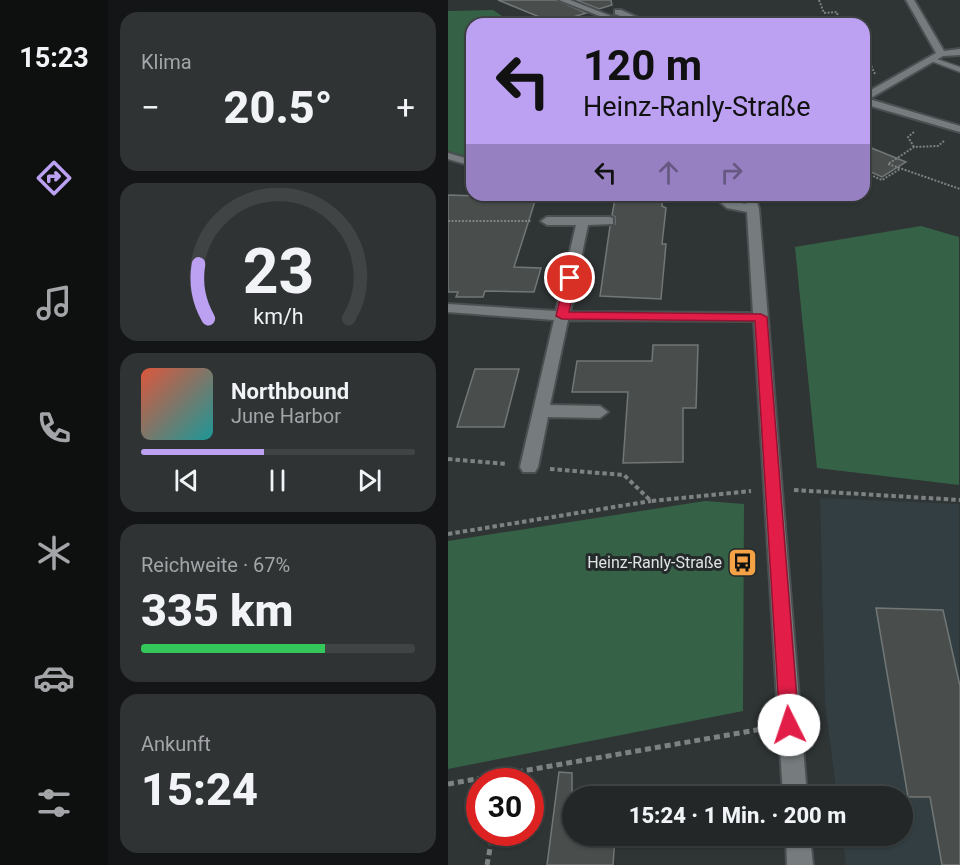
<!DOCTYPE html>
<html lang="de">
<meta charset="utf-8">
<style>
:root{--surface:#232728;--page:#2f3334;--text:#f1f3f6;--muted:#a3a5a8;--line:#404445;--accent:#bca0f2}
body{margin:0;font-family:Roboto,sans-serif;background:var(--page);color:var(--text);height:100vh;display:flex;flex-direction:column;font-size:22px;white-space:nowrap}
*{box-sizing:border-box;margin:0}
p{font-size:20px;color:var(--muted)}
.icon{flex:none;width:33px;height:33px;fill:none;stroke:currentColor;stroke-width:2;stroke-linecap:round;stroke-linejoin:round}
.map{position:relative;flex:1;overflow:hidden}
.panel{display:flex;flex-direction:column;gap:12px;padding:12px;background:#131516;width:340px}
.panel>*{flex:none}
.hud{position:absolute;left:18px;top:18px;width:404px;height:183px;border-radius:18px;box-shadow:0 2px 4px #0004,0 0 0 2px var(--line);background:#bca0f2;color:#111;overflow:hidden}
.speed{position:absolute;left:18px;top:768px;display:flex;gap:12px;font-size:30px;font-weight:700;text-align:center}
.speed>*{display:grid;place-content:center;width:78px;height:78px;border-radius:50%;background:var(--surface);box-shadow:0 2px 4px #0004,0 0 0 2px var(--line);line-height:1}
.speed .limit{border:9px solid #d22;background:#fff;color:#111}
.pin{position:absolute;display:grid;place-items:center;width:51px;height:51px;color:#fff;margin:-26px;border:3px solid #fff;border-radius:50%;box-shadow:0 2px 6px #0007}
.me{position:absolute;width:66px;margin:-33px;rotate:356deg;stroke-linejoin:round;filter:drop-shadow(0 0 4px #0008)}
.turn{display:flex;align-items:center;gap:21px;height:126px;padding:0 18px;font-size:27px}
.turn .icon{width:78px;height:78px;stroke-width:2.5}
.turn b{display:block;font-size:42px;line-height:51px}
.lanes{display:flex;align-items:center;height:57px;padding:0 18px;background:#0003;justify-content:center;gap:30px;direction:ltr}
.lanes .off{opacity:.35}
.big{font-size:45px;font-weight:800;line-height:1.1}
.panel .tile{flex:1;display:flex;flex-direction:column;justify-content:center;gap:9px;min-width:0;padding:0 21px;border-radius:18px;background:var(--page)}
.panel .dial{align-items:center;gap:0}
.dial svg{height:156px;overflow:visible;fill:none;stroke:var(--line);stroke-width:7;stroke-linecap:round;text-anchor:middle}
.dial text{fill:var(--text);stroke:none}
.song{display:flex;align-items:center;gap:18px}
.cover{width:72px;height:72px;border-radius:9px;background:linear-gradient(135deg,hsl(10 70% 55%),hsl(180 70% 35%))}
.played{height:6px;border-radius:3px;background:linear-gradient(90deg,var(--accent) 45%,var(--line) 45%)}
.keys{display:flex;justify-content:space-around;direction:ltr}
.heat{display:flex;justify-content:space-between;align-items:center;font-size:33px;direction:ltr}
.charge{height:9px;border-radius:4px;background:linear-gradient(90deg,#34c759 67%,var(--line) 0)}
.trip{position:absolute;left:114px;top:786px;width:351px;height:60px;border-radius:30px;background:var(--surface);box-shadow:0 2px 4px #0004,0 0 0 2px var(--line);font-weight:800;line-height:60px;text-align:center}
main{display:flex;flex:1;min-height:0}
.menu{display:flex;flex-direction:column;width:108px;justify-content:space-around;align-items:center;background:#0e1010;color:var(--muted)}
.menu .icon{width:42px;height:42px}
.menu .selected{color:var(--accent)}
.menu b{font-size:27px;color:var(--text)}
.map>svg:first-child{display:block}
</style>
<main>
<nav class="menu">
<b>15:23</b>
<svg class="icon selected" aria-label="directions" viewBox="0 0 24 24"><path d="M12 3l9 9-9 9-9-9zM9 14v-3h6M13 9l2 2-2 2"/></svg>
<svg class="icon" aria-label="music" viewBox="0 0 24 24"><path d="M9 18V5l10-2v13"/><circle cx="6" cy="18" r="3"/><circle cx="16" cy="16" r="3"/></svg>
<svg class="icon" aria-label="phone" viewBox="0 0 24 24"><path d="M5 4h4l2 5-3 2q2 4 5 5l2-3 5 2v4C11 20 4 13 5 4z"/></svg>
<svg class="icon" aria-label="climate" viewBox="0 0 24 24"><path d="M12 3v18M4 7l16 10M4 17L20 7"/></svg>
<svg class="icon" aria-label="car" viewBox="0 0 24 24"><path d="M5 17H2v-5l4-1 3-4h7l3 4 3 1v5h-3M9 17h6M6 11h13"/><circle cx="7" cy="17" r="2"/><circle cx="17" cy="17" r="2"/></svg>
<svg class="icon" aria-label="filters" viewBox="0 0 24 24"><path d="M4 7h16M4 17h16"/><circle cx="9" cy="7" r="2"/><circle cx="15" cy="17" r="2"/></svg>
</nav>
<section class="panel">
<div class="tile"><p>Klima</p>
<div class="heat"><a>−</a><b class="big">20.5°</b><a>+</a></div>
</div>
<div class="tile dial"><svg viewBox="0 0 100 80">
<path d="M14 69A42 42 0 1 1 86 69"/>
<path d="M14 69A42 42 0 0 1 9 41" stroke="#bca0f2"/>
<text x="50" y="56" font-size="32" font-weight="700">23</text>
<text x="50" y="72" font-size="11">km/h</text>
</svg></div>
<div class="tile">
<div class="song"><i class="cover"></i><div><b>Northbound</b><p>June Harbor</p></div></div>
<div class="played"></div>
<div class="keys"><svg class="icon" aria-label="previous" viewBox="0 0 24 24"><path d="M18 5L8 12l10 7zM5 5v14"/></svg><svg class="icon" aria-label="pause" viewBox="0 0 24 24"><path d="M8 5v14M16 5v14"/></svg><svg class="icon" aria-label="next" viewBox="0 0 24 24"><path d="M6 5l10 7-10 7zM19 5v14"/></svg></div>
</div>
<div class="tile"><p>Reichweite · 67%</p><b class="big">335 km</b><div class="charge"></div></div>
<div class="tile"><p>Ankunft</p><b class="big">15:24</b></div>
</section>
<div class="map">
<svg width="512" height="865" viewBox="0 0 512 865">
<rect width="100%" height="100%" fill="#2f3435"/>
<!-- built -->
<path fill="#323e41" d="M372,498L511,504V865H398L394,836H454V796H389L377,704Z"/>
<!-- green -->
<g fill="#356246">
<path d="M45,10L66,24H24V158L0,151V11Z"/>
<path d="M473,226L511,237V485L369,468L347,247Z"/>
<path d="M257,501L296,504L295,711L0,769V541Z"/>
</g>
<!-- building -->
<g fill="#494e4d" stroke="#717776" stroke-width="1.5">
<path d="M50,0H109L138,13L106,23Z"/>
<path d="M128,0H163L164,5L151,9Z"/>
<path d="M416,145L458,162L434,177L416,169Z"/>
<path d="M0,195L88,198L66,267L93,268L86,292L37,291L35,297H8L10,292H0Z"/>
<path d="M187,195H215L214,206L218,208L214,244H218L213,299L152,296L162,226L167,224V217L164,215L167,199H187Z"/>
<path d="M205,345H250L248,408H235V462L175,463L180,392H124L129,361H204Z"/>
<path d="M27,369H71L56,427H9Z"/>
<path d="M428,608L495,610L512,686V865H494L482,797H460Z"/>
<path d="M111,772L124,773V836H167L165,865H99Z"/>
</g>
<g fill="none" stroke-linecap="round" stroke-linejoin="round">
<defs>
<path id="service" d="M483,57L512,67V72L483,61Z"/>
<g id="minor">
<path d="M111,0H122L183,24H172Z"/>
<path d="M458,0H466L496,51L512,49V55L495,56L421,99L512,126V132L416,104V94L488,53Z"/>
<path d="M167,10H173L204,24H193L167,14Z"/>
<path d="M0,153L24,160V166L0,159Z"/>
<path d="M264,195C278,195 285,202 298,204L295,195H307L311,209L359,796H335L306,321L120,320L102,405L152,406L160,412L152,418L100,417L90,467L87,472H75L72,467L106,320L0,312V304L108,311L128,225H99L93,221L99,217H161L165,218V224L140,225L122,312L305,313L299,212L279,208Z"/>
<path d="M338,836H362L365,865H339Z"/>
</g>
</defs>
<!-- service casing -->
<use href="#service" stroke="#4b4f51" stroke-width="3"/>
<!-- minor casing -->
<use href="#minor" stroke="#4b4f51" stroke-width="4"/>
<!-- path-far2 -->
<g stroke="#7d8182" stroke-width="2" stroke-dasharray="2 1.5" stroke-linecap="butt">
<path d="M371,0L376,13L389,12L391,24"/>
<path d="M416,50L427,74"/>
<path d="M496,141L490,146L466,147L440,164L512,189"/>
<path d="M466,147L460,137L467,131"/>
<path d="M416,168V172L434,180L452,169"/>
<path d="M0,221H83"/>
</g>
<!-- path-far1 -->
<g stroke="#7d8182" stroke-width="4" stroke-dasharray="4.5 3" stroke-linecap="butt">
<path d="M0,459L59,464"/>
<path d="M102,469L176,475L203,501L303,491"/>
<path d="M346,490L512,500"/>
<path d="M0,534L203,501"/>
</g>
<!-- path -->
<g stroke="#7d8182" stroke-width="5" stroke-dasharray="6 4" stroke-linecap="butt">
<path d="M53,782L54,774"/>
<path d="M0,784L320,728"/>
<path d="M39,865L45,832"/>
</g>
<!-- service -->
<use href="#service" fill="#767c7d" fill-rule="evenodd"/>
<!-- minor -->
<use href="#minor" fill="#767c7d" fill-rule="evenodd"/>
</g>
<!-- route -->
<path fill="#e11d48" stroke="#92132f" stroke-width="1.5" d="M122,274L128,278L121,312L313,314L319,317L351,725L348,731L341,734L335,731L332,725L307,321L114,319L108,316L117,278Z"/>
<!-- icons -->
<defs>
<symbol id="bus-square" viewBox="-11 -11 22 22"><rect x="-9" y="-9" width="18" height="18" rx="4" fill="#f5a246" stroke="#252a2b"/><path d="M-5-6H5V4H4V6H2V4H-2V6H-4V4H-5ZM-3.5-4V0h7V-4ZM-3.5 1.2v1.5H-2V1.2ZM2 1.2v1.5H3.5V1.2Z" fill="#111"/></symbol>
</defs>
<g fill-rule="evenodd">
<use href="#bus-square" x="278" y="546" width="33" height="33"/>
</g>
<g text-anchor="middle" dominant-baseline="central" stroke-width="6" stroke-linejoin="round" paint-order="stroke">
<!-- poi labels -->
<g font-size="16" fill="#e0e3e4" stroke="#252a2b" text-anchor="end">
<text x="274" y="562">Heinz-Ranly-Straße</text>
</g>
</g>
</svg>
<div class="speed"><div class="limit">30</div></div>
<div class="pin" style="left:122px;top:278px;background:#d93025"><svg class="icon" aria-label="arrive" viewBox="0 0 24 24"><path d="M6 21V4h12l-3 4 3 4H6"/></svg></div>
<svg class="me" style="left:341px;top:725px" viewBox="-20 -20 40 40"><circle r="19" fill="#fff"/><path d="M0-13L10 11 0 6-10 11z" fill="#e11d48"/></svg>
<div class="trip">15:24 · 1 Min. · 200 m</div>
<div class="hud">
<div class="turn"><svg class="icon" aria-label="left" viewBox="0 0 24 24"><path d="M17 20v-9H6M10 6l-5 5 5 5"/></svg><div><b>120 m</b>Heinz-Ranly-Straße</div></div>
<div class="lanes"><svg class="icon" aria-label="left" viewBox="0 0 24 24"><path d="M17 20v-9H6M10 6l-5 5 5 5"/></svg><svg class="icon off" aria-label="ahead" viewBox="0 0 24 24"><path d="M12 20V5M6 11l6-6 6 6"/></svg><svg class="icon off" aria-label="right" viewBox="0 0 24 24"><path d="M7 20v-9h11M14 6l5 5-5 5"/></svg></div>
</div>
</div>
</main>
